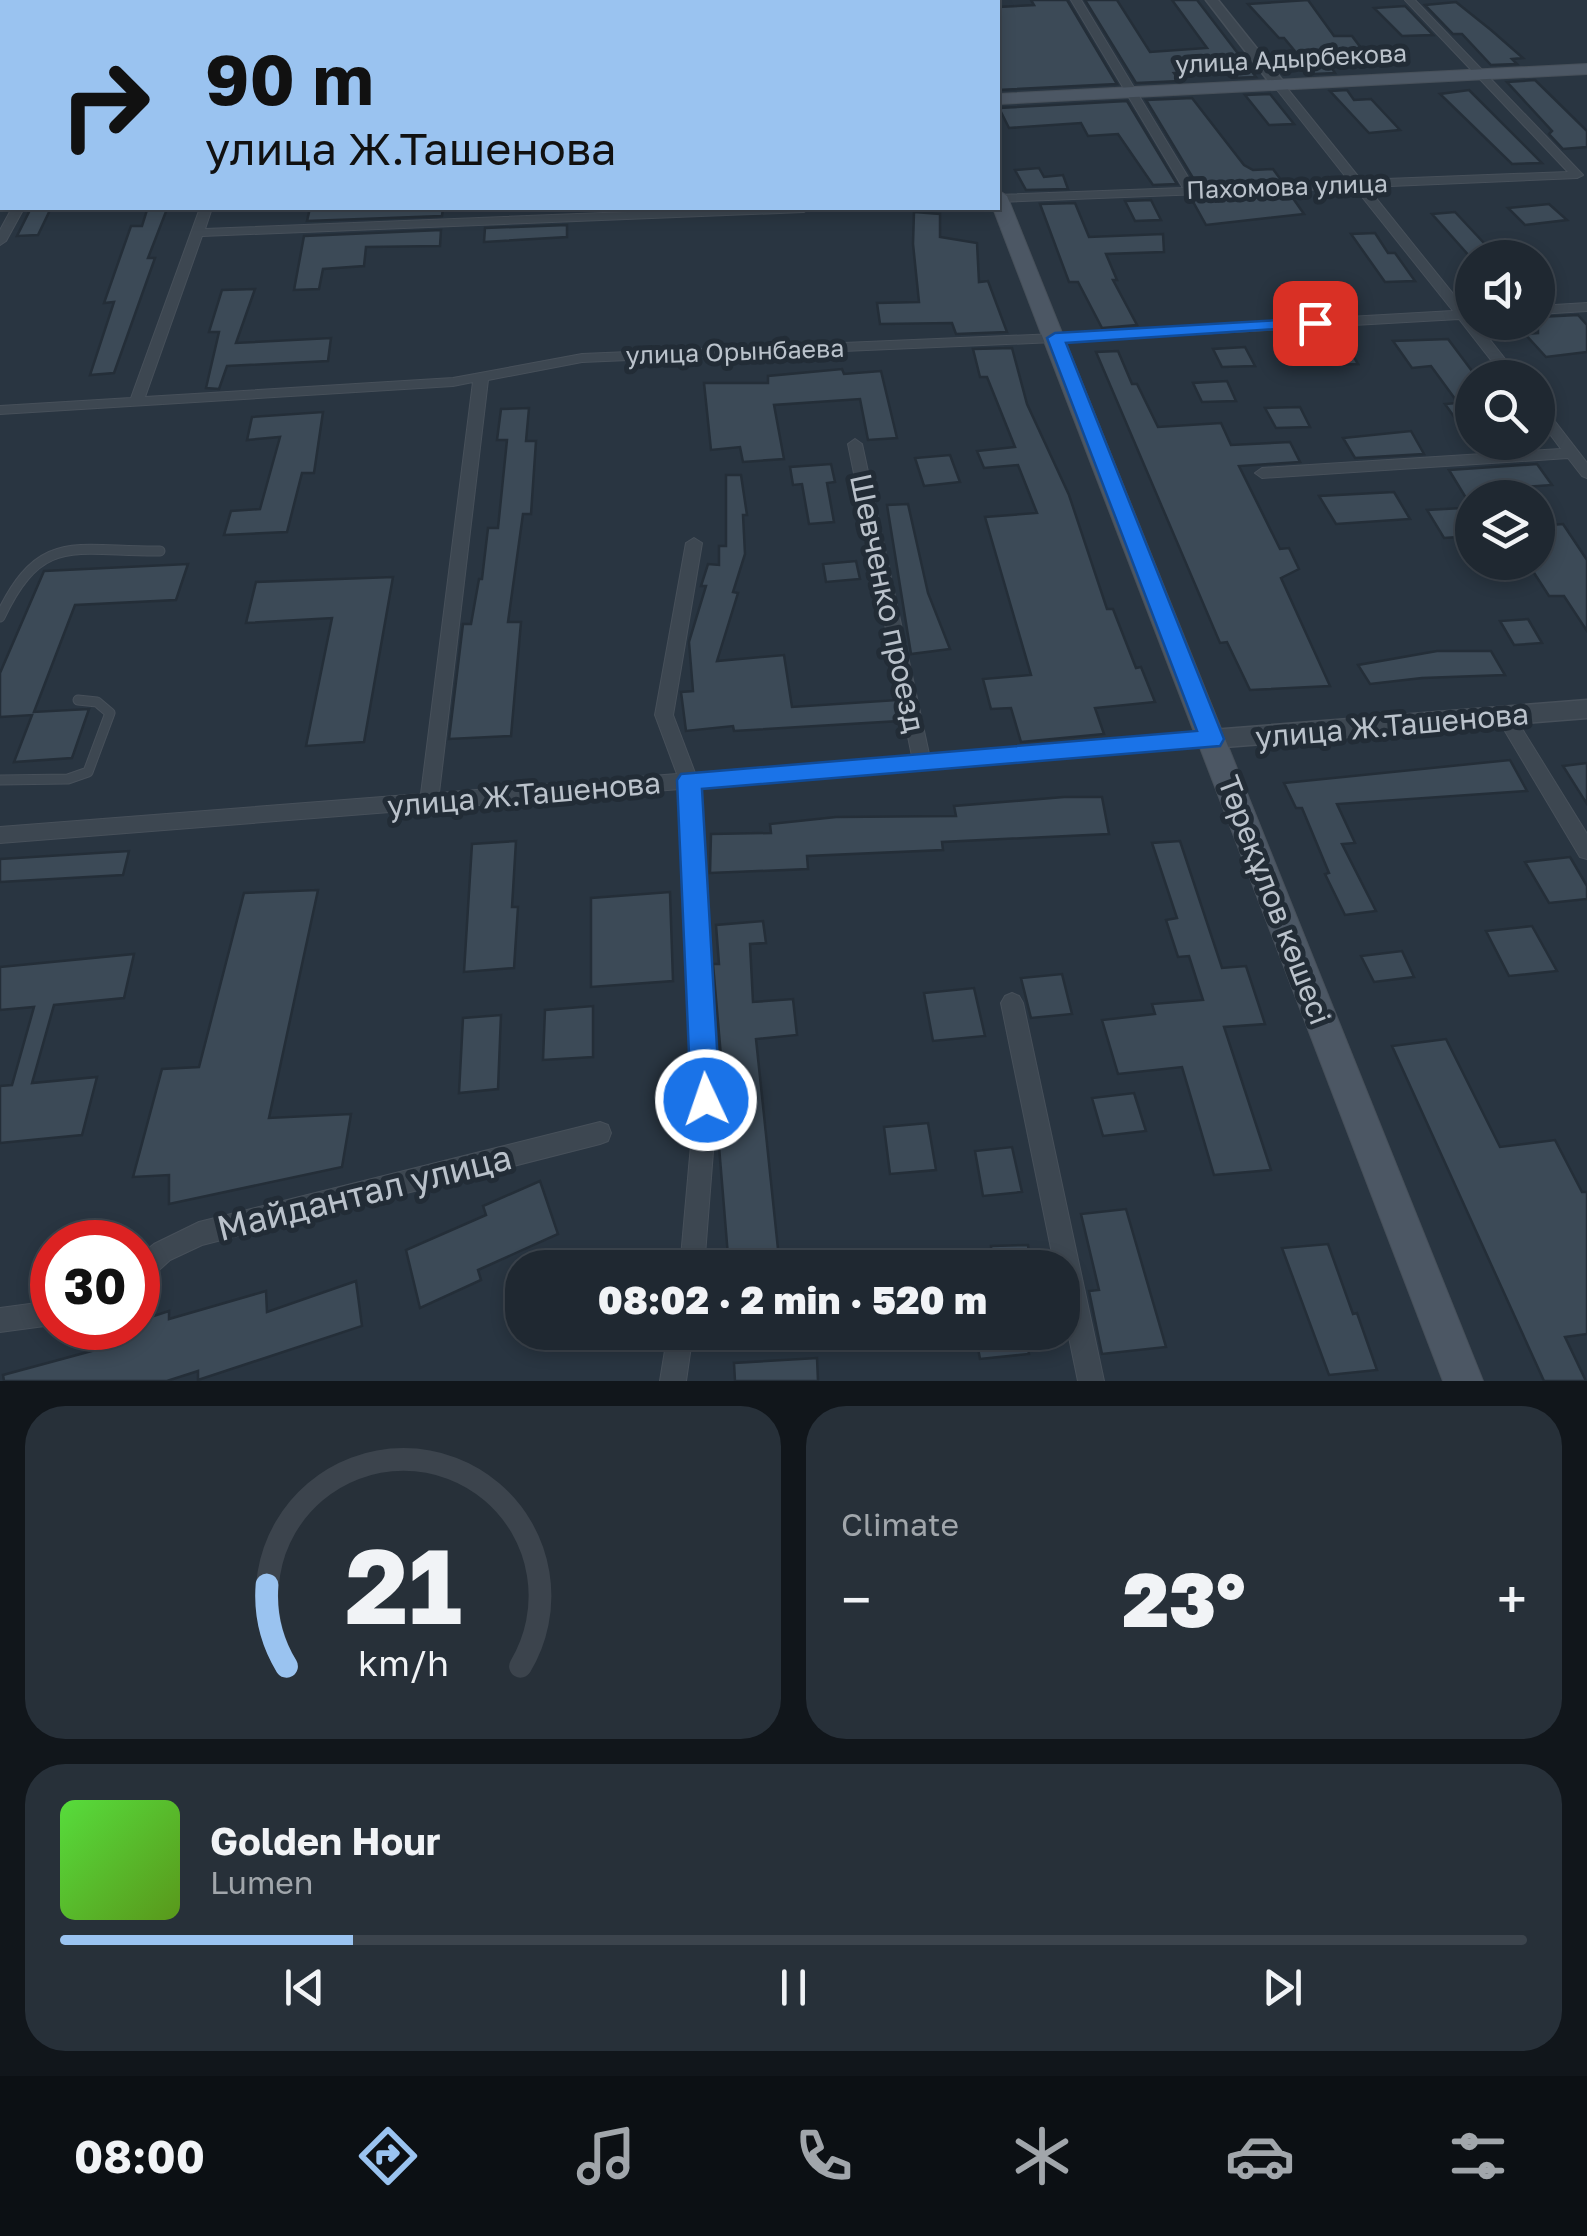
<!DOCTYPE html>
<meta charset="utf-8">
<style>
:root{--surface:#1f2831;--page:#273039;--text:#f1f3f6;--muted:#a1a6ab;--line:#3c444d;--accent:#9ac3f0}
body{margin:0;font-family:"Golos Text",sans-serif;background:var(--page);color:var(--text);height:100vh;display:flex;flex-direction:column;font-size:38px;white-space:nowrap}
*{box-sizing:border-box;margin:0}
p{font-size:32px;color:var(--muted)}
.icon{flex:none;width:55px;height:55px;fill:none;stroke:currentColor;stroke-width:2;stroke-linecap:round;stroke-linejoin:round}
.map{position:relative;height:1381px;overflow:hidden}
.side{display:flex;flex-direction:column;gap:25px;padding:25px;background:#11161b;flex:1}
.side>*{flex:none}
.top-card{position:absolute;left:0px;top:0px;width:1000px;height:210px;box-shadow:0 5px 15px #0003,0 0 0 2px var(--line);background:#9ac3f0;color:#111;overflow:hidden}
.controls{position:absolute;left:1455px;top:240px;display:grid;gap:20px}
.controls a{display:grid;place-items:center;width:100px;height:100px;border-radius:50%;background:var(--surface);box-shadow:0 5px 15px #0003,0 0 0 2px var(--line);font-size:50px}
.speed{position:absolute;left:30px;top:1220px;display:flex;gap:20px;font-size:50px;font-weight:700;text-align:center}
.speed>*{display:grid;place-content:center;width:130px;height:130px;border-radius:50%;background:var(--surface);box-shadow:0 5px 15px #0003,0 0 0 2px var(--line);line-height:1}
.speed .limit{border:15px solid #d22;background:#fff;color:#111}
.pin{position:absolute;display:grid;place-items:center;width:85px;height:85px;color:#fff;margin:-42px;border-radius:20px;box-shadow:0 5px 15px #0006}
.me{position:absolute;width:110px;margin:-55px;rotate:357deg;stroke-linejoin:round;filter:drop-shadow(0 0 8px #0008)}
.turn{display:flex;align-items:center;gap:35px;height:210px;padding:0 40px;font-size:45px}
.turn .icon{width:130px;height:130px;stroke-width:2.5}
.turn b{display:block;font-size:70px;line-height:85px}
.big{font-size:75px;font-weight:800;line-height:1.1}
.side .widget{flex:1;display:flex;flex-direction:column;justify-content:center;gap:15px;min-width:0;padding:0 35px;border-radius:40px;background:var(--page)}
.side .dial{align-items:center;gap:0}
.dial svg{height:260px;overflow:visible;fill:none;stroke:var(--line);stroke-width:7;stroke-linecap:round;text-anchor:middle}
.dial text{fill:var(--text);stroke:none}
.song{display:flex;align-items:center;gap:30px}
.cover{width:120px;height:120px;border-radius:15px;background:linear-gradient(135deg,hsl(110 70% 55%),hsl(90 70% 35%))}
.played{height:10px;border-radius:5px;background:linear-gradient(90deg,var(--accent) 20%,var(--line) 20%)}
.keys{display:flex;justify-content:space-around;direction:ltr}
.heat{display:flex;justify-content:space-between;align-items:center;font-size:55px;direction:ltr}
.side .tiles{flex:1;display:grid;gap:25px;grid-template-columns:1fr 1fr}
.widget:last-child{grid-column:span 2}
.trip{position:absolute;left:505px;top:1250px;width:575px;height:100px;border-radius:40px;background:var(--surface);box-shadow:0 5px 15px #0003,0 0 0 2px var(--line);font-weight:800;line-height:100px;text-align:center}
.menu{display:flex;height:160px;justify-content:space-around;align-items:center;background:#0c1014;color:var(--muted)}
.menu .icon{width:70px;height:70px}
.menu .current{color:var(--accent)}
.menu b{font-size:45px;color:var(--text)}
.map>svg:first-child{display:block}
</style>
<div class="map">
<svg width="1587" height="1381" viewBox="0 0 1587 1381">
<rect width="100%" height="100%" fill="#293541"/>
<!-- building -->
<g fill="#3c4a57" stroke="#242e38" stroke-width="2.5">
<path d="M1031,0H1067L1117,84L998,90V7L1034,5Z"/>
<path d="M1085,0H1117L1150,52L1207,48L1172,0H1197L1256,77L1232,78L1221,70L1174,73L1180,81L1136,83Z"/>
<path d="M1308,0L1334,36H1352L1367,56H1324L1335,73L1314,74L1284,38H1279L1248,4Z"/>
<path d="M1456,2L1491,30L1523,58L1512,59L1517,64L1491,65L1462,34H1453L1425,5Z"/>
<path d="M1405,6L1433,35L1402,36L1374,8Z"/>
<path d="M1535,80L1587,131V147L1563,149L1549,134L1552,131L1507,82Z"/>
<path d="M1347,90L1354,100L1371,99L1400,130L1369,133L1330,91Z"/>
<path d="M1469,90L1542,163L1512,164L1440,94Z"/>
<path d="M1270,94L1294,124L1269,125L1245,95Z"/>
<path d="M1192,98L1244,165L1253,170L1273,169L1281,180L1196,183L1146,100Z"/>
<path d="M1127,101L1177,184L1153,185L1118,134L1088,136L1081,123L1009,128L999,108Z"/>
<path d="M1039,168L1044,177L1063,175L1068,189L1026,190L1015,170Z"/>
<path d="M1290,194L1304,214L1206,225L1191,198Z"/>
<path d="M1151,200L1161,220L1135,221L1125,201Z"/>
<path d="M1075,203L1089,237L1163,234L1164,252L1106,254L1117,280H1113L1137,325L1102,328L1078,282H1069L1040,204Z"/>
<path d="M1549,204L1567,220L1525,225L1508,208Z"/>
<path d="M31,208H51L38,235L17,236Z"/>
<path d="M310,208L359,209L443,208L442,216L307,221Z"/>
<path d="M167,209L148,258H155L114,373L90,375L114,302L104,303L131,226H142L147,210Z"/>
<path d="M914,212L940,214V237L977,243L979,282L988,281L1007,332L956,334L952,323L880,324L877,303L919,302L913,244Z"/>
<path d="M1455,212L1498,258H1471L1432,214Z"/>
<path d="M567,225V237L484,242L485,228Z"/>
<path d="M441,230L440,246L366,247L364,266L323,269L319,289L294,290L304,236Z"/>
<path d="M1375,233L1388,253H1395L1415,281L1385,282L1351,234Z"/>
<path d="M255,289L236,343L331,338L328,361L227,366L219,389L206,388L219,332H209L222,290Z"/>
<path d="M1578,315L1587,325V352L1546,357L1525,334L1538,333V317Z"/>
<path d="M1448,339L1472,371V442L1445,404L1458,403L1431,366L1412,368L1393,341Z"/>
<path d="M1347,345L1358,364L1325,365L1315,347Z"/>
<path d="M1245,347L1255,366L1222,367L1213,349Z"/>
<path d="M1012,348L1027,404L1069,495L1107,609H1113L1136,668L1141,667L1155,702L1095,708L1104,734L1021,742L1011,708L991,709L983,679L1031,675L985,517L1037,513L1018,465L984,468L977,451L1015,447L987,377H980L973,349Z"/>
<path d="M1118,351L1132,384H1137L1158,427L1221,423L1231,445L1290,442L1300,462L1239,466L1280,549L1289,548L1299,569L1281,578L1330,686L1250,690L1227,642L1220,643L1096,352Z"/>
<path d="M842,369L844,374L881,371L897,438L868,440L860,399L774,405L784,459L743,462L740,447L711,450L704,383H768V376Z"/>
<path d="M1227,381L1236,401L1202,402L1193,383Z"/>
<path d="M1300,407L1310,427L1276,428L1265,408Z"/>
<path d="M529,408L526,441H536L531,514H523L508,622H521L511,736L449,739L463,624H471L479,579H482L488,528H498L507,440H497L501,409Z"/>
<path d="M323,412L314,473H302L287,532L224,535L231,511L260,509L280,437L247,440L252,417Z"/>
<path d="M1411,431L1424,454L1355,458L1343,438Z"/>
<path d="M950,455L960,482L924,486L915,458Z"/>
<path d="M831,464L835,482L827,483L834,522L809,524L802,484L793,485L790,467Z"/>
<path d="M1537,464L1552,485L1509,488L1515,498H1466L1449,470Z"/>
<path d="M726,475H741L747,515H743L745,554L733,592L738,593L717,661L784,655L792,707L897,700L899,721L734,731L733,726L686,731L681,692L693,691L689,642L706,586H701L708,564L719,565V546H726Z"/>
<path d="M1394,492L1410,519L1336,524L1319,496Z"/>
<path d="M908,504L928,593L950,649L911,654L887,505Z"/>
<path d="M1462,508L1472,526V536L1444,538L1427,510Z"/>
<path d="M1563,524L1587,560V631L1564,596H1549L1527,562H1538V526Z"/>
<path d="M856,561L860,579L826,582L823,564Z"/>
<path d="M188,564L176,600L75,605L34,712L89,709L72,758L14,762L32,715L0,717V673L44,571Z"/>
<path d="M393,577L364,742L306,746L332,618L246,623L256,582Z"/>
<path d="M1528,619L1542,643L1514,645L1500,621Z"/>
<path d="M1437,651H1491L1505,675L1422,678L1370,684L1358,665Z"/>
<path d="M1510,760L1527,791L1337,804L1355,843L1342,844L1376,911L1345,915L1325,874L1329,873L1302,808H1296L1284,783Z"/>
<path d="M1587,763V804L1563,766Z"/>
<path d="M1064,797H1102L1109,834L942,842L943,850L807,856L808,869L710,873L711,834L771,833L770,824L836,817L956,816L954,806Z"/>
<path d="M516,841L512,907H518L514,968L464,972L472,844Z"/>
<path d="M1180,841L1222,968L1246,966L1265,1024L1224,1027L1271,1170L1214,1175L1182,1067L1118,1074L1102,1020L1155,1014L1152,1004L1203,1000L1189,956L1178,957L1166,920L1177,918L1152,843Z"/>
<path d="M129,851L123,875L0,882V859Z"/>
<path d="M1570,857L1587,886V899L1549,903L1525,862Z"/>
<path d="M318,890L269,1118L351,1114L342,1167L169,1204V1175L133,1177L162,1069L199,1067L244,893Z"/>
<path d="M670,892L673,981L591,987V898Z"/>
<path d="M763,921L766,943L750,944L753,1002L793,999L797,1035L756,1039L780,1268H729L718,1134L719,1069L722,1068L713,964H719L716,925Z"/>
<path d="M1532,926L1557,971L1509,976L1486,931Z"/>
<path d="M1402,951L1414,977L1374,982L1361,956Z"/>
<path d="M134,954L124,998L54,1005L32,1083L97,1077L82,1135L0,1143V1086L12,1085L34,1007L0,1010V967Z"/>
<path d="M1062,974L1072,1014L1031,1018L1021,978Z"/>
<path d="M974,988L985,1036L933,1041L924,993Z"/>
<path d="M593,1006V1057L543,1060L545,1010Z"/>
<path d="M501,1015L498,1089L459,1093L463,1018Z"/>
<path d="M1446,1039L1500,1147L1555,1140L1582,1192H1587V1334L1565,1337L1586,1381H1544L1392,1046Z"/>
<path d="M1134,1093L1146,1131L1103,1136L1092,1098Z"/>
<path d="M928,1123L936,1170L890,1174L884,1127Z"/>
<path d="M1012,1147L1022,1192L983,1196L975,1151Z"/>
<path d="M540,1181L558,1234L478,1270L481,1280L420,1308L406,1250L486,1215L483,1206Z"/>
<path d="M1126,1209L1166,1347L1102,1354L1089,1291L1099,1290L1081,1214Z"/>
<path d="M1328,1244L1353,1314L1357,1313L1377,1370L1329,1375L1282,1248Z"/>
<path d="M1028,1245L1031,1268H993L991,1246Z"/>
<path d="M356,1281L362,1326L198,1380V1371L167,1381H4L3,1375L99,1349V1332L138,1328V1321L169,1311V1319L266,1291L267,1312Z"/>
<path d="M975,1332H1025L1029,1354L980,1359Z"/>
<path d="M817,1358L818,1381H735L734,1363Z"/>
</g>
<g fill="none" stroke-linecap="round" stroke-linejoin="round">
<defs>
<g id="service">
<path d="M0,617C41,530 76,552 160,551"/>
<path d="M0,780L68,779L88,772L110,713L97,702L78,700"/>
</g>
<g id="minor">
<path d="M244,0H309L305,2H243Z"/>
<path d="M906,0H916L917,2H908Z"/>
<path d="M1071,0H1081L1194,187L1349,181L1274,86L1273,84L1278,81L1282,82L1361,180L1568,172L1405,0H1415L1583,175L1577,178L1367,187L1466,310H1472V322H1476L1520,378H1505L1459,319L1055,342L582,362L488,380L439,793L677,774L655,715L686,543L694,538L702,543L673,715L695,773L912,756L848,444L855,439L862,444L929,754L1212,732L1218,734L1221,739L1218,744L1212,746L699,787L717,1100L704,1268H680L695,1100L680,789L0,843V827L421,794L473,382L453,386L0,414V406L131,398L200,208H212L205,229L729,208H810L804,212L202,236L145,397L453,378L582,354L1055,334L1453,311L1355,188L998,202V195L1183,188Z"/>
<path d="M2,9V15L0,16V10Z"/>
<path d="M12,208H24L6,241L0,245V230Z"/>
<path d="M1587,303V311L1538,314V306Z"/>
<path d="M1538,405L1543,406L1587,463V478L1582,476L1568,458L1262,478L1255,473L1262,468L1561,449L1538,418Z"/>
<path d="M1505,709L1511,711L1587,834V859L1580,857L1499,721L1496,716L1499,711Z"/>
<path d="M1012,993L1019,996L1023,1003L1104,1381H1078L1062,1303V1268H1055L1001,1003L1005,996Z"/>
<path d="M600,1122L608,1125L611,1133L608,1141L600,1144L202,1245L170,1260L147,1281L138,1284V1257L154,1244L199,1222Z"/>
<path d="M52,1301V1325L0,1332V1308Z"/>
<path d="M668,1332H693L686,1381H660Z"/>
</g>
<g id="tertiary">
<path d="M1206,0H1218L1283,81V87H1273Z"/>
<path d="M1587,700V718L1212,748L1204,745L1200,739L1204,733L1212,730Z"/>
</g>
<g id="secondary">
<path d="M675,0H695L697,2H676Z"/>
<path d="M1587,64V74L998,104V94Z"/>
<rect x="0" y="151" width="2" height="10"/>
<path d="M998,190L1007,196L1483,1381H1443L993,208H998Z"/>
</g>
</defs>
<!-- service casing -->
<use href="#service" stroke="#47505a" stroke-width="11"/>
<!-- minor casing -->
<use href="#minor" stroke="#47505a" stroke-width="2"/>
<!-- tertiary casing -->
<use href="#tertiary" stroke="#47505a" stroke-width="3"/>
<!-- secondary casing -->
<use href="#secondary" stroke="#47505a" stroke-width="2"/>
<!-- service -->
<use href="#service" stroke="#3d4751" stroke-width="9"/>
<!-- minor -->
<use href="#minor" fill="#3d4751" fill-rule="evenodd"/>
<!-- tertiary -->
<use href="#tertiary" fill="#3d4751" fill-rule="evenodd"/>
<!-- secondary -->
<use href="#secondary" fill="#4c5764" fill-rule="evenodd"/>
</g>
<!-- route -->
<path fill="#1a73e8" stroke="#114b97" stroke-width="2.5" d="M1315,318L1321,319V326L1066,343L1224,739L1220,746L702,789L720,1100L716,1110L706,1114L696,1110L691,1100L677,780L681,774L1197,731L1047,338L1055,333Z"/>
<g text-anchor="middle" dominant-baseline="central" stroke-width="10" stroke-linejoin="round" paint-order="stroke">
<!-- far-street labels -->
<g font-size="25" fill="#bac2cb" stroke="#222c36">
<text transform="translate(1291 58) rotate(-3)">улица Адырбекова</text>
<text transform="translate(1287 186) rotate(-2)">Пахомова улица</text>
<text transform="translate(735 351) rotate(-2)">улица Орынбаева</text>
</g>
<!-- street labels -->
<g font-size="30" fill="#bac2cb" stroke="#222c36">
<text transform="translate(888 603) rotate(78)">Шевченко проезд</text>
<text transform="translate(1392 725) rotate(-5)">улица Ж.Ташенова</text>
<text transform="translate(524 794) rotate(-5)">улица Ж.Ташенова</text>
<text transform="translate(1275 900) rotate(69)">Төреқұлов көшесі</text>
</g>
<!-- near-street labels -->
<g font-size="35" fill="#bac2cb" stroke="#222c36">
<text transform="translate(364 1192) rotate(-14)">Майдантал улица</text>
</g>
</g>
</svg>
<div class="controls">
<a><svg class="icon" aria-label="sound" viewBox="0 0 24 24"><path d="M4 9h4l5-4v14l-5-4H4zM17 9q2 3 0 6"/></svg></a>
<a><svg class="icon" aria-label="search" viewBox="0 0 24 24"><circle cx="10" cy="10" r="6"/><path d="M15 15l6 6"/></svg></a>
<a><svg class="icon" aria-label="layers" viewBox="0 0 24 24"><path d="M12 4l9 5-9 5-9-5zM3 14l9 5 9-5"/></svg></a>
</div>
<div class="speed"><div class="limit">30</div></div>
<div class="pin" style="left:1315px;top:323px;background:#d93025"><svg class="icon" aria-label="arrive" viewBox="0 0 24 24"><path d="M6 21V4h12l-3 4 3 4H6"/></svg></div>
<svg class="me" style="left:706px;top:1100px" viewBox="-20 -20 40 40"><circle r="17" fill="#1a73e8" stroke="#fff" stroke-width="3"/><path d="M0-11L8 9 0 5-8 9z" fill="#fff"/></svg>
<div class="trip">08:02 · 2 min · 520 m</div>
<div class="top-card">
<div class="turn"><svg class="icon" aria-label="right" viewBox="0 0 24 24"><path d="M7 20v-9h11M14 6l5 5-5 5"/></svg><div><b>90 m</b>улица Ж.Ташенова</div></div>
</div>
</div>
<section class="side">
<div class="tiles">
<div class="widget dial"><svg viewBox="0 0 100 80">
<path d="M14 69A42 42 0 1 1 86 69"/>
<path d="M14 69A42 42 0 0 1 8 44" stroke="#9ac3f0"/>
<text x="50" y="56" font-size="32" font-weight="700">21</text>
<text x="50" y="72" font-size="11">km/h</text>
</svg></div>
<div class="widget"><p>Climate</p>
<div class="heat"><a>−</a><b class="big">23°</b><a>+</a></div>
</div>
<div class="widget">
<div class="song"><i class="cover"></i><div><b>Golden Hour</b><p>Lumen</p></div></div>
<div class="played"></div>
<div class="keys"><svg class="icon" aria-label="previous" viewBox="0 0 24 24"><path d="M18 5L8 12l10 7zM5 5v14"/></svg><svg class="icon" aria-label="pause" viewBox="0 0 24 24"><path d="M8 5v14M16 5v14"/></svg><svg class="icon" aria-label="next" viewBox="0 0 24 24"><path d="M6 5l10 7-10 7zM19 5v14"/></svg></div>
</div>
</div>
</section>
<nav class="menu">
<b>08:00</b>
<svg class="icon current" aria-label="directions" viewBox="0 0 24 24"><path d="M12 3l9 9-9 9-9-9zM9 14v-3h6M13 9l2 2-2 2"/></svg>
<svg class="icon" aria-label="music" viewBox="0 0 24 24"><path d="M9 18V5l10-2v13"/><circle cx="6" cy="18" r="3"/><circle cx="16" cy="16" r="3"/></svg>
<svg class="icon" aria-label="phone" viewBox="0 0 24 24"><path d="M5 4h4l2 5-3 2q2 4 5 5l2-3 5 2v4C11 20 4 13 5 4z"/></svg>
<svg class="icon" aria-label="climate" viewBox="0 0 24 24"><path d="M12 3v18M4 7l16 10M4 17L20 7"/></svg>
<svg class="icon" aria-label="car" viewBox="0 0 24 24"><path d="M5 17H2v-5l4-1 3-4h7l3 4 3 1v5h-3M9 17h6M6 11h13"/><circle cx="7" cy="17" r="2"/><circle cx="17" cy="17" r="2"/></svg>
<svg class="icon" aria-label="filters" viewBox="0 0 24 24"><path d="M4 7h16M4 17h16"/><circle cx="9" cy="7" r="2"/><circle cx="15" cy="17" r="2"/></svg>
</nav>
